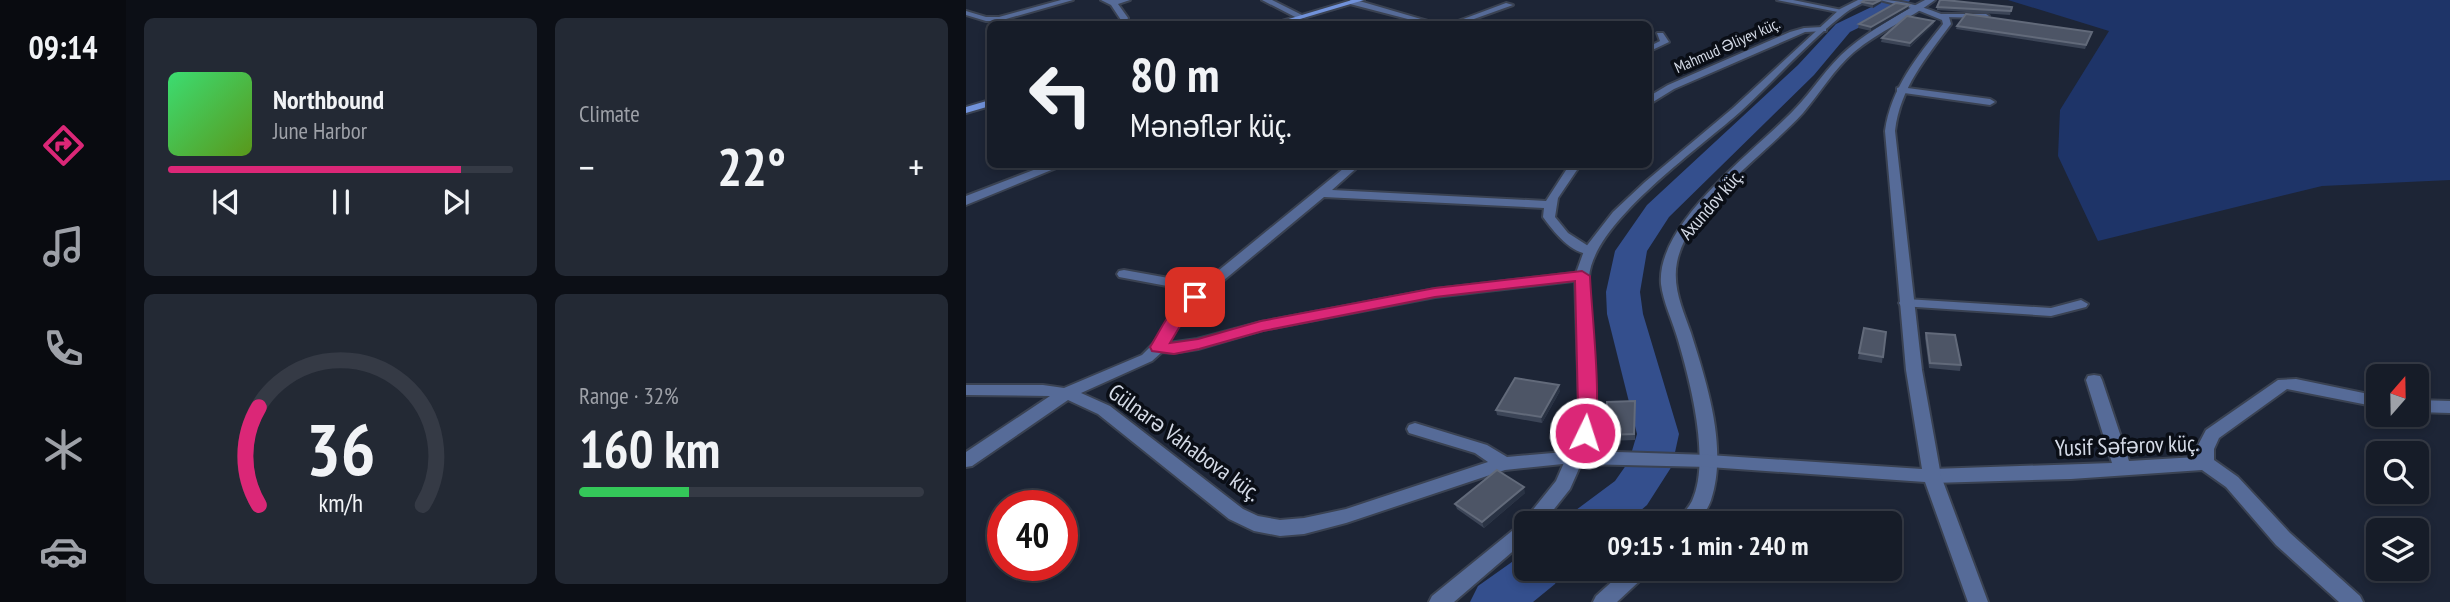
<!DOCTYPE html>
<meta charset="utf-8">
<style>
:root{--surface:#161c28;--page:#232934;--text:#f1f3f6;--muted:#9ea1a8;--line:#353a45;--accent:#db2777}
body{margin:0;font-family:"PT Sans Narrow",sans-serif;background:var(--page);color:var(--text);height:100vh;display:flex;flex-direction:column;font-size:26px;white-space:nowrap}
*{box-sizing:border-box;margin:0}
p{font-size:23px;color:var(--muted)}
.icon{flex:none;width:38px;height:38px;fill:none;stroke:currentColor;stroke-width:2;stroke-linecap:round;stroke-linejoin:round}
.map{position:relative;flex:1;overflow:hidden}
.side{display:flex;flex-direction:column;gap:18px;padding:18px;background:#0c0f16;width:840px}
.side>*{flex:none}
.banner{position:absolute;left:21px;top:21px;width:665px;height:147px;border-radius:10px;box-shadow:0 4px 10px #0003,0 0 0 2px var(--line);background:#161c28;color:var(--text);overflow:hidden}
.needle{width:46px;rotate:20deg}
.controls{position:absolute;left:1400px;top:364px;display:grid;gap:14px}
.controls a{display:grid;place-items:center;width:63px;height:63px;border-radius:10px;background:var(--surface);box-shadow:0 4px 10px #0003,0 0 0 2px var(--line);font-size:35px}
.speed{position:absolute;left:21px;top:490px;display:flex;gap:14px;font-size:35px;font-weight:700;text-align:center}
.speed>*{display:grid;place-content:center;width:91px;height:91px;border-radius:50%;background:var(--surface);box-shadow:0 4px 10px #0003,0 0 0 2px var(--line);line-height:1}
.speed .limit{border:10px solid #d22;background:#fff;color:#111}
.pin{position:absolute;display:grid;place-items:center;width:60px;height:60px;color:#fff;margin:-30px;border-radius:14px;box-shadow:0 4px 10px #0006}
.me{position:absolute;width:77px;margin:-38px;rotate:4deg;stroke-linejoin:round;filter:drop-shadow(0 0 5px #0008)}
.turn{display:flex;align-items:center;gap:24px;height:147px;padding:0 28px;font-size:32px}
.turn .icon{width:91px;height:91px;stroke-width:2.5}
.turn b{display:block;font-size:49px;line-height:60px}
.big{font-size:52px;font-weight:700;line-height:1.1}
.side .card{flex:1;display:flex;flex-direction:column;justify-content:center;gap:10px;min-width:0;padding:0 24px;border-radius:10px;background:var(--page)}
.side .dial{align-items:center;gap:0}
.dial svg{height:182px;overflow:visible;fill:none;stroke:var(--line);stroke-width:7;stroke-linecap:round;text-anchor:middle}
.dial text{fill:var(--text);stroke:none}
.song{display:flex;align-items:center;gap:21px}
.cover{width:84px;height:84px;border-radius:10px;background:linear-gradient(135deg,hsl(140 70% 55%),hsl(90 70% 35%))}
.played{height:7px;border-radius:4px;background:linear-gradient(90deg,var(--accent) 85%,var(--line) 85%)}
.keys{display:flex;justify-content:space-around;direction:ltr}
.heat{display:flex;justify-content:space-between;align-items:center;font-size:38px;direction:ltr}
.charge{height:10px;border-radius:5px;background:linear-gradient(90deg,#34c759 32%,var(--line) 0)}
.side .tiles{flex:1;display:grid;gap:18px;grid-template-columns:repeat(2,1fr)}
.trip{position:absolute;left:548px;top:511px;width:388px;height:70px;border-radius:10px;background:var(--surface);box-shadow:0 4px 10px #0003,0 0 0 2px var(--line);font-weight:700;line-height:70px;text-align:center}
main{display:flex;flex:1;min-height:0}
.dock{display:flex;flex-direction:column;width:126px;justify-content:space-around;align-items:center;background:#090b10;color:var(--muted)}
.dock .icon{width:49px;height:49px}
.dock .on{color:var(--accent)}
.dock b{font-size:32px;color:var(--text)}
.map>svg:first-child{display:block}
</style>
<main>
<nav class="dock">
<b>09:14</b>
<svg class="icon on" aria-label="directions" viewBox="0 0 24 24"><path d="M12 3l9 9-9 9-9-9zM9 14v-3h6M13 9l2 2-2 2"/></svg>
<svg class="icon" aria-label="music" viewBox="0 0 24 24"><path d="M9 18V5l10-2v13"/><circle cx="6" cy="18" r="3"/><circle cx="16" cy="16" r="3"/></svg>
<svg class="icon" aria-label="phone" viewBox="0 0 24 24"><path d="M5 4h4l2 5-3 2q2 4 5 5l2-3 5 2v4C11 20 4 13 5 4z"/></svg>
<svg class="icon" aria-label="climate" viewBox="0 0 24 24"><path d="M12 3v18M4 7l16 10M4 17L20 7"/></svg>
<svg class="icon" aria-label="car" viewBox="0 0 24 24"><path d="M5 17H2v-5l4-1 3-4h7l3 4 3 1v5h-3M9 17h6M6 11h13"/><circle cx="7" cy="17" r="2"/><circle cx="17" cy="17" r="2"/></svg>
</nav>
<section class="side">
<div class="tiles">
<div class="card">
<div class="song"><i class="cover"></i><div><b>Northbound</b><p>June Harbor</p></div></div>
<div class="played"></div>
<div class="keys"><svg class="icon" aria-label="previous" viewBox="0 0 24 24"><path d="M18 5L8 12l10 7zM5 5v14"/></svg><svg class="icon" aria-label="pause" viewBox="0 0 24 24"><path d="M8 5v14M16 5v14"/></svg><svg class="icon" aria-label="next" viewBox="0 0 24 24"><path d="M6 5l10 7-10 7zM19 5v14"/></svg></div>
</div>
<div class="card"><p>Climate</p>
<div class="heat"><a>−</a><b class="big">22°</b><a>+</a></div>
</div>
<div class="card dial"><svg viewBox="0 0 100 80">
<path d="M14 69A42 42 0 1 1 86 69"/>
<path d="M14 69A42 42 0 0 1 14 26" stroke="#db2777"/>
<text x="50" y="56" font-size="32" font-weight="700">36</text>
<text x="50" y="72" font-size="11">km/h</text>
</svg></div>
<div class="card"><p>Range · 32%</p><b class="big">160 km</b><div class="charge"></div></div>
</div>
</section>
<div class="map">
<svg width="1484" height="602" viewBox="0 0 1484 602">
<rect width="100%" height="100%" fill="#1d2536"/>
<!-- green -->
<path fill="#1e3468" d="M1042,0H1484V180L1356,186L1132,241L1092,156L1094,110L1143,31Z"/>
<g fill="none" stroke-linecap="round" stroke-linejoin="round">
<!-- river -->
<g fill="#344f8d" fill-rule="evenodd">
<path d="M920,0H944L941,4L884,32L848,75L703,217L681,251L674,292L677,314L713,434L706,466L681,505L660,523H603L610,510L649,481L663,461L671,434L641,314L640,292L649,251L681,205L832,65L870,24Z"/>
<path d="M560,552V569H596L589,584L567,602H504L512,586Z"/>
</g>
<defs>
<path id="service" d="M974,14H1020L1023,16L1020,18L976,17L974,16Z"/>
<g id="minor">
<path d="M95,0H107L33,21H20L0,15V11L20,17H33Z"/>
<path d="M135,0H164L152,4L162,18L161,20H155L145,5Z"/>
<path d="M296,0H306L340,17L333,19Z"/>
<path d="M384,0H390L472,24H461L384,4Z"/>
<path d="M811,0H827L881,11L877,13Z"/>
<path d="M959,0H969C944,19 913,31 888,52C868,69 854,93 837,113C800,154 722,207 711,262C706,287 717,310 725,333C741,384 762,448 745,500C742,509 736,516 731,523H712C715,515 722,509 726,501C745,460 724,381 712,340C707,322 697,302 695,284C690,223 788,152 827,111C847,91 861,66 883,48C906,29 933,14 959,0Z"/>
<path d="M540,3L547,5L494,24H484Z"/>
<path d="M857,27H860V31L839,32L830,36L708,89L682,105V97L702,85L824,32L838,28Z"/>
<path d="M691,33H697L703,42L682,52V47L694,41Z"/>
<path d="M934,87L1024,99L1029,102L1024,105L931,92V88Z"/>
<path d="M83,164H100L0,205V196Z"/>
<path d="M383,164H395L366,190L580,201L604,164H615L592,198L589,217L602,233L630,251L629,254C607,257 588,232 577,217L578,208L358,197L234,300L221,313L202,343L231,339L295,322L469,289L616,272L623,276L616,280L469,297L297,330L232,349L207,353L196,352L186,361L115,393L144,406L277,509L292,516L314,520L338,518L380,509L522,462L509,453L443,433L441,429L443,425L449,423L521,445L541,457L610,451L616,452L619,457L616,462L539,470L380,523L338,534L314,536L288,531L263,519L132,414L102,400L6,466L0,467V452L84,396L0,395V385H77L98,388L176,355L187,344L210,308L228,291L153,277L151,274L153,271L158,270L236,284Z"/>
<path d="M940,299L1085,308L1115,300L1122,304L1120,307L1085,316L935,306L933,303L935,300Z"/>
<path d="M1128,375L1134,376L1136,380L1163,461L1230,457V449L1240,430L1312,380L1330,379L1412,396V407L1321,389L1253,438L1248,449V460L1272,477L1324,533L1394,596L1397,602H1373L1310,545L1260,487L1236,470L1105,479L966,483L960,481L957,476L960,471L966,469L1146,463L1120,380L1122,376Z"/>
<path d="M1451,400L1484,401V413L1451,412Z"/>
<path d="M660,569H683L680,575L651,602H627L630,596Z"/>
</g>
<path id="tertiary" d="M892,0H901C894,5 885,8 878,14C841,43 809,80 774,112C734,148 627,222 623,277C618,334 642,396 620,451L743,455L956,469L940,370L919,131C925,88 951,57 977,24L976,20L949,9L914,0C939,0 960,8 983,17L985,24C960,58 934,88 929,131L956,370L975,476L1022,602H1002L959,482L743,467L615,464L604,489L577,523H560V540L488,602H463L466,596L557,522L590,481L611,433L613,406L609,276L619,248L647,212L679,182L767,108L874,9Z"/>
<g id="secondary">
<path d="M386,0H398L317,24H306Z"/>
<path d="M24,100V106L0,113V107Z"/>
</g>
</defs>
<!-- service casing -->
<use href="#service" stroke="#3a4252" stroke-width="4"/>
<!-- minor casing -->
<use href="#minor" stroke="#3a4252" stroke-width="4"/>
<!-- tertiary casing -->
<use href="#tertiary" stroke="#3a4252" stroke-width="4"/>
<!-- secondary casing -->
<use href="#secondary" stroke="#3a4252" stroke-width="4"/>
<!-- service -->
<use href="#service" fill="#566b98" fill-rule="evenodd"/>
<!-- minor -->
<use href="#minor" fill="#566b98" fill-rule="evenodd"/>
<!-- tertiary -->
<use href="#tertiary" fill="#566b98" fill-rule="evenodd"/>
<!-- secondary -->
<use href="#secondary" fill="#7192da" fill-rule="evenodd"/>
</g>
<!-- wall -->
<g fill="#3c4557">
<path d="M915,0V3L907,8L895,5L896,2Z"/>
<path d="M943,5L942,9L905,31L892,28L893,24Z"/>
<path d="M971,7H1046L1044,15L971,10Z"/>
<path d="M968,24L944,47L915,42L916,38Z"/>
<path d="M991,26L1126,32L1119,49L990,29Z"/>
<path d="M898,328L920,332L916,363L892,359Z"/>
<path d="M960,333L995,365L994,371L963,368L959,338Z"/>
<path d="M594,391L576,423L531,415L530,410Z"/>
<path d="M669,407V440L640,441V435Z"/>
<path d="M559,493L518,528L491,509L489,504Z"/>
</g>
<!-- shaded-wall -->
<g fill="#293243">
<path d="M915,0V3L907,8V4Z"/>
<path d="M943,5L942,9L905,31V27Z"/>
<path d="M968,21V24L944,47V43Z"/>
<path d="M593,385L594,391L576,423L575,417Z"/>
<path d="M558,487L559,493L518,528L516,522Z"/>
</g>
<!-- building -->
<g fill="#4d5566" stroke="#626a7a" stroke-width="2">
<path d="M899,0H915L907,4L896,2Z"/>
<path d="M974,0H979L1046,7L1045,11L971,7Z"/>
<path d="M930,3L943,5L905,27L893,24Z"/>
<path d="M1000,14L1126,32L1120,45L991,26Z"/>
<path d="M941,16L968,21L944,43L916,38Z"/>
<path d="M898,328L920,332L917,357L893,353Z"/>
<path d="M960,333L989,335L995,365L964,363Z"/>
<path d="M549,378L593,385L575,417L530,410Z"/>
<path d="M669,401L668,434L640,435L641,402Z"/>
<path d="M531,470L558,487L516,522L489,504Z"/>
</g>
<!-- route -->
<path fill="#db2777" stroke="#8e194d" stroke-width="2" d="M616,271L624,276C625,307 638,415 626,437H612L609,433L612,406L609,281L469,297L297,331L233,349L208,354L186,351L184,347C195,330 208,298 229,293L237,297L221,314L204,343L232,339L295,321L469,288Z"/>
<g text-anchor="middle" dominant-baseline="central" stroke-width="7" stroke-linejoin="round" paint-order="stroke">
<!-- far-street labels -->
<g font-size="16" fill="#d4dae6" stroke="#0a0e16">
<text transform="translate(761 45) rotate(-24)">Mahmud Əliyev küç.</text>
</g>
<!-- street labels -->
<g font-size="19" fill="#d4dae6" stroke="#0a0e16">
<text transform="translate(745 204) rotate(-49)">Axundov küç.</text>
</g>
<!-- near-street labels -->
<g font-size="23" fill="#d4dae6" stroke="#0a0e16">
<text transform="translate(219 442) rotate(36)">Gülnarə Vahabova küç.</text>
<text transform="translate(1161 445) rotate(-2)">Yusif Səfərov küç.</text>
</g>
</g>
</svg>
<div class="controls">
<a><svg class="needle" viewBox="-14 -14 28 28"><path d="M0-13l5 13h-10z" fill="#e53935"/><path d="M0 13l5-13h-10z" fill="#9ea1a8"/></svg></a>
<a><svg class="icon" aria-label="search" viewBox="0 0 24 24"><circle cx="10" cy="10" r="6"/><path d="M15 15l6 6"/></svg></a>
<a><svg class="icon" aria-label="layers" viewBox="0 0 24 24"><path d="M12 4l9 5-9 5-9-5zM3 14l9 5 9-5"/></svg></a>
</div>
<div class="speed"><div class="limit">40</div></div>
<div class="pin" style="left:229px;top:297px;background:#d93025"><svg class="icon" aria-label="arrive" viewBox="0 0 24 24"><path d="M6 21V4h12l-3 4 3 4H6"/></svg></div>
<svg class="me" style="left:619px;top:433px" viewBox="-20 -20 40 40"><circle r="17" fill="#db2777" stroke="#fff" stroke-width="3"/><path d="M0-11L8 9 0 5-8 9z" fill="#fff"/></svg>
<div class="trip">09:15 · 1 min · 240 m</div>
<div class="banner">
<div class="turn"><svg class="icon" aria-label="left" viewBox="0 0 24 24"><path d="M17 20v-9H6M10 6l-5 5 5 5"/></svg><div><b>80 m</b>Mənəflər küç.</div></div>
</div>
</div>
</main>
